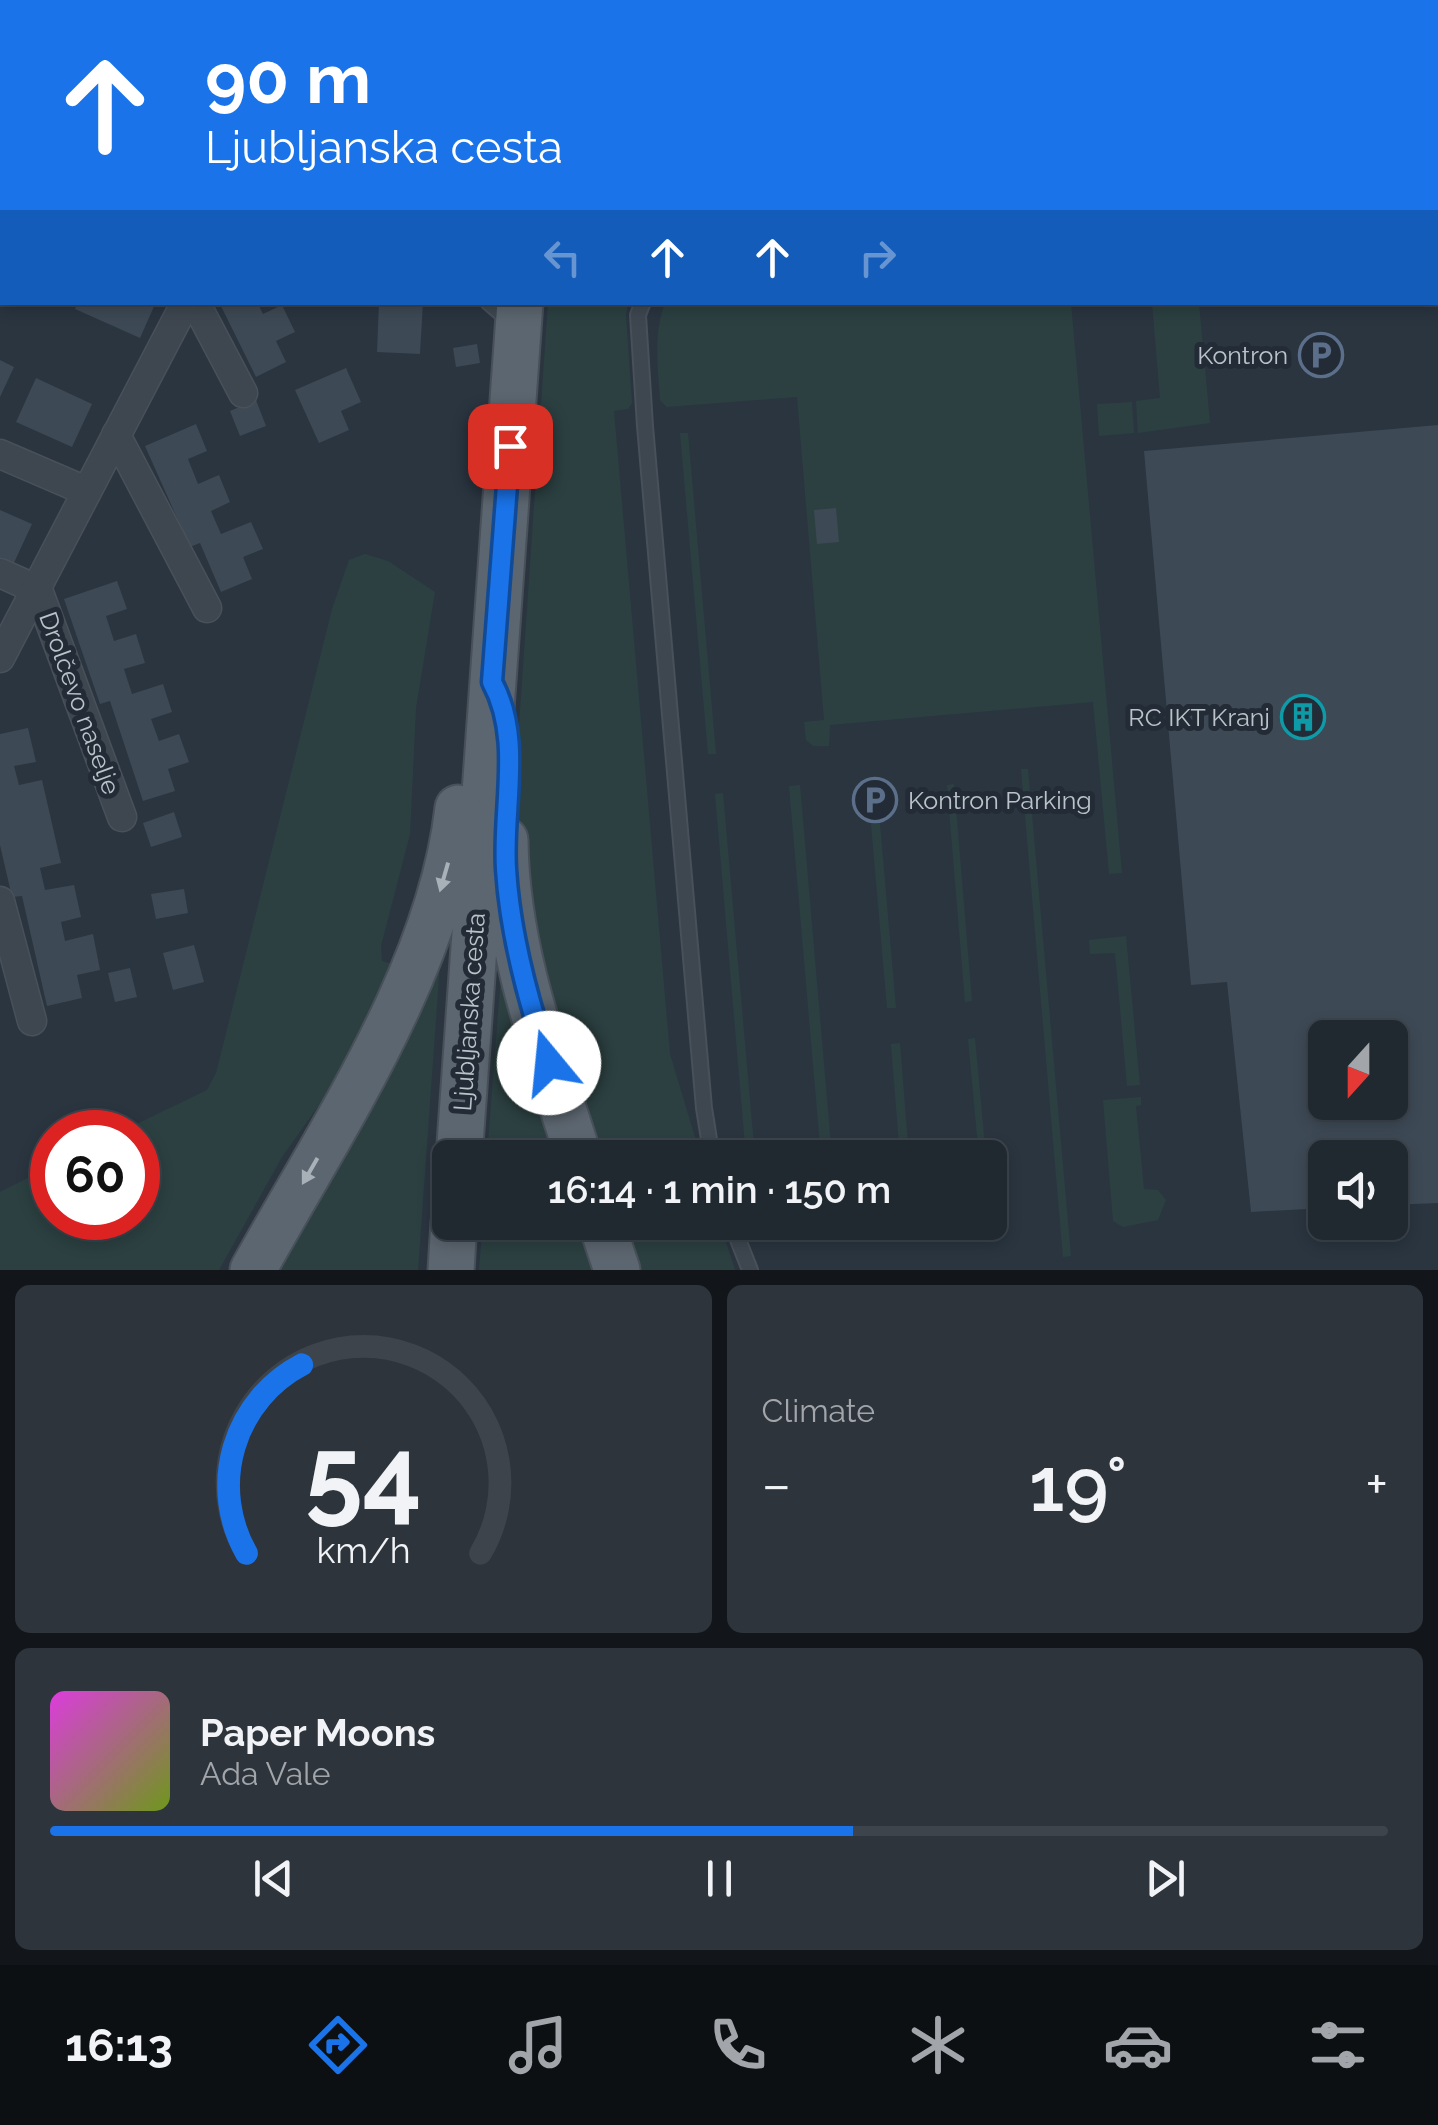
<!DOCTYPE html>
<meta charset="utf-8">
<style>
:root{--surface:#202830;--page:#2d343c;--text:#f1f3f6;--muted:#a2a6ab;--line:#3d444c;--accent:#1a73e8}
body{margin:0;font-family:Raleway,sans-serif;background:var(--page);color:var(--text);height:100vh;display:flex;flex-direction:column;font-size:38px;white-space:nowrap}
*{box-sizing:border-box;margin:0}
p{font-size:32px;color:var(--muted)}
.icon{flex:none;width:55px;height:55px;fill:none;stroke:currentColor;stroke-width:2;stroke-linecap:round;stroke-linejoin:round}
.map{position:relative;height:1270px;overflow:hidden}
.drawer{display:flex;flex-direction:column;gap:15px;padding:15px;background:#12161a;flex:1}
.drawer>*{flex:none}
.guide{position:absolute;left:0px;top:0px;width:1440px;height:305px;box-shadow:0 5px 15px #0003,0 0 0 2px var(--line);background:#1a73e8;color:#fff;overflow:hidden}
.needle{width:65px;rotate:201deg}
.tools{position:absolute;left:1308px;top:1020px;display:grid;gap:20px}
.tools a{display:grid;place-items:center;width:100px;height:100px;border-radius:15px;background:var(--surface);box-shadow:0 5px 15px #0003,0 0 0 2px var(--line);font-size:50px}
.speed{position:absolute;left:30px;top:1110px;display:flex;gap:20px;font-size:50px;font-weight:700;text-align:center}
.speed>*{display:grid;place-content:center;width:130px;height:130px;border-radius:50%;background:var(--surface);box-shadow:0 5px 15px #0003,0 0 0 2px var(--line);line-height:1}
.speed .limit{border:15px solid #d22;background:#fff;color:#111}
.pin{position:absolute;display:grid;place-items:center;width:85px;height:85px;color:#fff;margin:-42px;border-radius:20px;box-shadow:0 5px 15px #0006}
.me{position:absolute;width:110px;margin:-55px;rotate:343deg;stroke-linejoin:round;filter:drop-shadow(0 0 8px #0008)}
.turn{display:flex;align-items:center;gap:35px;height:210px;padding:0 40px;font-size:45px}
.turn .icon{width:130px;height:130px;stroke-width:2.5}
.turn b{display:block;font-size:70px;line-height:85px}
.lanes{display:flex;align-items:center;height:95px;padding:0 40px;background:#0003;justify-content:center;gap:50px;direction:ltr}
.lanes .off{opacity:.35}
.big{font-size:75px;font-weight:600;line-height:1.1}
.drawer .card{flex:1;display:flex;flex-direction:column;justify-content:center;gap:15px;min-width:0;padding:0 35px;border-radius:15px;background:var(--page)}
.drawer .dial{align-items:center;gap:0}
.dial svg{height:260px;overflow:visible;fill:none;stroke:var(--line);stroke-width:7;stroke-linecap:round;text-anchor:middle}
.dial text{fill:var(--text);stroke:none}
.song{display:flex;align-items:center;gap:30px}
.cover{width:120px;height:120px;border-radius:15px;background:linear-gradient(135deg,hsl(300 70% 55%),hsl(80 70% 35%))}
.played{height:10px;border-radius:5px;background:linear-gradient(90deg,var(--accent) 60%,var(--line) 60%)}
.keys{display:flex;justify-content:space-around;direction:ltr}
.heat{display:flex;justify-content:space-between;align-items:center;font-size:55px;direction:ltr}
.drawer .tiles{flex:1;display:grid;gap:15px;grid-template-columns:1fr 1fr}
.card:last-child{grid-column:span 2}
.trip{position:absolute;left:432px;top:1140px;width:575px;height:100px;border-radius:15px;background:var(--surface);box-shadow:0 5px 15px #0003,0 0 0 2px var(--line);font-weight:600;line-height:100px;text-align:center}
.tab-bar{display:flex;height:160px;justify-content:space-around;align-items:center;background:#0d1013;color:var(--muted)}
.tab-bar .icon{width:70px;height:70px}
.tab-bar .selected{color:var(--accent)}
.tab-bar b{font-size:45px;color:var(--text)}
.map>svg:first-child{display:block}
</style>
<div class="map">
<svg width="1438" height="1270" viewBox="0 0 1438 1270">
<rect width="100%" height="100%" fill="#2a3540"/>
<!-- green -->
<g fill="#2c4041">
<path d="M548,303H628L626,315L632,403L628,409L614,411L670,1054L701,1157H590L514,847L517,754Z"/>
<path d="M665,303H1071L1122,873L1109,874L1093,702L830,725L829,746H813L806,740L804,722L824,720L797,397L667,407L660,400C658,367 653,334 665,303Z"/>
<path d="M1152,303H1199L1210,423L1138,433L1136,401L1160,398Z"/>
<path d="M1132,402L1134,433L1099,436L1097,404Z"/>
<path d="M680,433H688L716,754H708Z"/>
<path d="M365,554L388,561L435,592L416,708L410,834L381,946L382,961L403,967L329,1091L282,1157L219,1270H0V1192L52,1166V1218H138V1132H120L207,1090L216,1073L332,609L349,560Z"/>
<path d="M1021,769H1028L1071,1256L1063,1257Z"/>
<path d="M867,778H876L896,1008H887Z"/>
<path d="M954,784L972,1001L965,1002L947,785Z"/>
<path d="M800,785L832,1157H821L789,786Z"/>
<path d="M723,793L755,1157H746L715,794Z"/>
<path d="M442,935L418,1270H266Z"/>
<path d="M1126,936L1140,1085L1127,1086L1115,953L1090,954L1089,940Z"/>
<path d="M503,949L568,1157H487Z"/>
<path d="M975,1038L986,1157H979L968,1039Z"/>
<path d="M900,1043L909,1157H900L891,1044Z"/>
<path d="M1141,1097V1105L1136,1106L1144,1189L1158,1190L1166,1200L1158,1220L1123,1227L1113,1221L1103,1100Z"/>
<path d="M483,1222L589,1223L603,1270H479Z"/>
<path d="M613,1223H720L735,1270H629Z"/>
</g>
<!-- building -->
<g fill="#3d4955" fill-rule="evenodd">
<path d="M78,302H156L140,338L75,309Z"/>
<path d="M219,302H257L263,314L282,305L295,332L276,341L286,362L256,377Z"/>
<path d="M379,302H423L420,354L377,352Z"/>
<path d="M477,344L480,363L456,367L453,348Z"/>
<path d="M0,360L14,367L0,397Z"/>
<path d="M346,368L361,402L341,411L349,430L319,443L295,390Z"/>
<path d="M36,378L92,404L72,447L16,422Z"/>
<path d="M256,400L266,426L240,436L230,411Z"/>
<path d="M196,424L207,451L188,459L198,484L219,475L230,502L211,511L221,534L251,522L263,549L243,557L252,579L221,592L200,543L190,547L145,446Z"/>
<path d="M1438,425V1203L1390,1205V1158H1325V1208L1251,1212L1227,982L1191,985L1144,451ZM1325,1038H1390V1102H1325Z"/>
<path d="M836,508L839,542L817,544L814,510Z"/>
<path d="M0,510L32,524L12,567L0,562Z"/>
<path d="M117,581L127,609L106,616L114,641L136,634L145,663L124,669L132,694L163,684L172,712L151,719L159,741L179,734L189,762L168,769L175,791L143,801L110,701L100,704L64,599Z"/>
<path d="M28,728L36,762L14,766L19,785L42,780L61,863L40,868L45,890L74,885L81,917L61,922L65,941L93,934L100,970L77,975L82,998L47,1006L22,896L12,897L0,845V734Z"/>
<path d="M174,812L182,837L151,847L143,823Z"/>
<path d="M184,889L188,913L156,919L151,894Z"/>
<path d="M194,945L204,982L173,990L163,953Z"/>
<path d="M130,968L137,997L115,1002L108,973Z"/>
</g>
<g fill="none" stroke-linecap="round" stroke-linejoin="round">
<defs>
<g id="lane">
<path d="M891,0L892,2"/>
<path d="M488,302L510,321"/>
<path d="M643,302L638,315L645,426L704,1108L712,1158"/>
<path d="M731,1222L750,1270"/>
</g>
<g id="street">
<path d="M73,2L74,0"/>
<path d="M0,153L2,149"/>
<path d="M195,302L243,393"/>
<path d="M116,435L207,608"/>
<path d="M0,454L86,491"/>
<path d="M0,573L38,590L122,817"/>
<path d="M0,658L186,302"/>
<path d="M0,901L32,1021"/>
</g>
<g id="primary">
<path d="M531,2V0"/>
<path d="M505,840C506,950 546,1054 579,1158"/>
<path d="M459,1158L520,302"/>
<path d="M601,1222L617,1270"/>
<path d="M253,1270C331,1129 440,970 458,808"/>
<path d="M451,1270L454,1222"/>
</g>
</defs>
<!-- lane casing -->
<use href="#lane" stroke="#485059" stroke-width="18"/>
<!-- street casing -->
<use href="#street" stroke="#485059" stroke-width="31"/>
<!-- primary casing -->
<use href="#primary" stroke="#485059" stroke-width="49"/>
<!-- lane -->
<use href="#lane" stroke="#3e4750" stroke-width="14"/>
<!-- street -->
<use href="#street" stroke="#3e4750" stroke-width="28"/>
<!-- primary -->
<use href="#primary" stroke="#5c6670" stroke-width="45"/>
</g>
<!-- one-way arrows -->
<defs><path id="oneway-solid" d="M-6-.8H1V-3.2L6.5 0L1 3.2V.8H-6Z" transform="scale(2.5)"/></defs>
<g fill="#a8b0b8">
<use href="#oneway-solid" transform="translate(444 877) rotate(106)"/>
<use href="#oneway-solid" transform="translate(310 1171) rotate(120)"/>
</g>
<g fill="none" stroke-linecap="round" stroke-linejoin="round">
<defs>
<path id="route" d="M510,446L492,682C523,739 502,807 506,869C510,935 528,1001 549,1063"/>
</defs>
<!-- route casing -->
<use href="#route" stroke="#114b97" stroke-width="25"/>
<!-- route -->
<use href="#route" stroke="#1a73e8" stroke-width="18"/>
</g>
<!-- icons -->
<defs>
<symbol id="parking-ring" viewBox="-11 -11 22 22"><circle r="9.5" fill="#232c36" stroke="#5c6f8a" stroke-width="1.5"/><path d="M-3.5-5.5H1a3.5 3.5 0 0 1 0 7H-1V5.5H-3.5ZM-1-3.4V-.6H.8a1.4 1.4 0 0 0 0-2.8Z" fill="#5c6f8a"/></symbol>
<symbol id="building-ring" viewBox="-11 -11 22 22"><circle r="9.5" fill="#232c36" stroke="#0f9aa8" stroke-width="1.5"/><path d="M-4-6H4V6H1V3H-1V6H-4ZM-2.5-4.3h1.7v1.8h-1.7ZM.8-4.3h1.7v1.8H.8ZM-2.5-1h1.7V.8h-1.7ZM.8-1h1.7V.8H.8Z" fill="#0f9aa8"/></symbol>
</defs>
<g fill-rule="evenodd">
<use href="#parking-ring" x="1296" y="330" width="50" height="50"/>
<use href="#building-ring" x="1278" y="692" width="50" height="50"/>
<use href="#parking-ring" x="850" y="775" width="50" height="50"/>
</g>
<g text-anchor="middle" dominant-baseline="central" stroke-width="10" stroke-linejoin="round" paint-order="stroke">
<!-- poi labels -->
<g font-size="25" fill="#bbc2ca" stroke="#232c36" text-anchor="end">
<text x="1288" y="355">Kontron</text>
<text x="1270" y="717">RC IKT Kranj</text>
<text x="908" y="800" text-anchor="start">Kontron Parking</text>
</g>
<!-- street labels -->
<g font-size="25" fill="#bbc2ca" stroke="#232c36">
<text transform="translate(80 703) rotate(70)">Drolčevo naselje</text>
<text transform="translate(469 1012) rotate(-86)">Ljubljanska cesta</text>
</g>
</g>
</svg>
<div class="tools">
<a><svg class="needle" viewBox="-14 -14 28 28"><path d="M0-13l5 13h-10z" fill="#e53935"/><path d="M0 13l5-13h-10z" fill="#a2a6ab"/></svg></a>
<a><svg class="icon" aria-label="sound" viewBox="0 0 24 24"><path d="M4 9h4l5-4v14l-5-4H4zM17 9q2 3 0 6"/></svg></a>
</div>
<div class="speed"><div class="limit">60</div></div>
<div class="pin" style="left:510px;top:446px;background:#d93025"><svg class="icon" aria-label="arrive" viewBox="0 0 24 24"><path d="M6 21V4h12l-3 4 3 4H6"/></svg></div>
<svg class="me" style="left:549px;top:1063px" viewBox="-20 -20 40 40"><circle r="19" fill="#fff"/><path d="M0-13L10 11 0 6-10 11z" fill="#1a73e8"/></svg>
<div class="trip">16:14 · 1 min · 150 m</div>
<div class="guide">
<div class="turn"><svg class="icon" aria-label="ahead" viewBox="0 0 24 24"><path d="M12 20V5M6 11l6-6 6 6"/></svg><div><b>90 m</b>Ljubljanska cesta</div></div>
<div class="lanes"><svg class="icon off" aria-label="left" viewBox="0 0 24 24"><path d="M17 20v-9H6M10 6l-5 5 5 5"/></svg><svg class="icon" aria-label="ahead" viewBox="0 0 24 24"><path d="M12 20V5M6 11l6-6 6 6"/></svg><svg class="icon" aria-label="ahead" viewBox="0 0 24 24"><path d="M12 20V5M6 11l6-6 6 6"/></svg><svg class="icon off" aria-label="right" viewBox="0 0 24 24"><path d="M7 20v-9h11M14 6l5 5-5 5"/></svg></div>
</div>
</div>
<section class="drawer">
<div class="tiles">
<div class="card dial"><svg viewBox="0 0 100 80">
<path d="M14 69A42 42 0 1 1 86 69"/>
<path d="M14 69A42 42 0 0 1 31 11" stroke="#1a73e8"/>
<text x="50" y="56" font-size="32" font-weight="700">54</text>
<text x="50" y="72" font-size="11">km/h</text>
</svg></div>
<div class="card"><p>Climate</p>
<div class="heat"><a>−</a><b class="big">19°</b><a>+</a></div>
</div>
<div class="card">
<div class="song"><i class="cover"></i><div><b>Paper Moons</b><p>Ada Vale</p></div></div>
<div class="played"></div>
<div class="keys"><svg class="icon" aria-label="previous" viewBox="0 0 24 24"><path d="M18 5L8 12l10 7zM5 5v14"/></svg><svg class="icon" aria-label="pause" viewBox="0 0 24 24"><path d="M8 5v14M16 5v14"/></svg><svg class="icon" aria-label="next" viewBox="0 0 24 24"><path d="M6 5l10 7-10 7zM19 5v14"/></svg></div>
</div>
</div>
</section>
<nav class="tab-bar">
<b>16:13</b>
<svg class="icon selected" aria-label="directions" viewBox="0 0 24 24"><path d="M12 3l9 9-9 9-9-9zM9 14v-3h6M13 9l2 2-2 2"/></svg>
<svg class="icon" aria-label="music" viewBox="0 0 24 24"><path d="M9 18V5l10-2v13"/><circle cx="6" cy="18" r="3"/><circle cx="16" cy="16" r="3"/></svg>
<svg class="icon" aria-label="phone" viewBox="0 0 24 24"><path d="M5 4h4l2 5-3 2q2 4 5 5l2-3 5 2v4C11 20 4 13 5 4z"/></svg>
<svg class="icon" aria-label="climate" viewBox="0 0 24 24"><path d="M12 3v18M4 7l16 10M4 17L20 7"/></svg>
<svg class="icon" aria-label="car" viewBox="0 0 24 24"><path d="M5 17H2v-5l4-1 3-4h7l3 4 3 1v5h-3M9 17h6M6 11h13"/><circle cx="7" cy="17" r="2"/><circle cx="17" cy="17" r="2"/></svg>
<svg class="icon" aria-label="filters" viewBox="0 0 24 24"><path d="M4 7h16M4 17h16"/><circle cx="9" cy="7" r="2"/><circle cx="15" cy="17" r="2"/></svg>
</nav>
